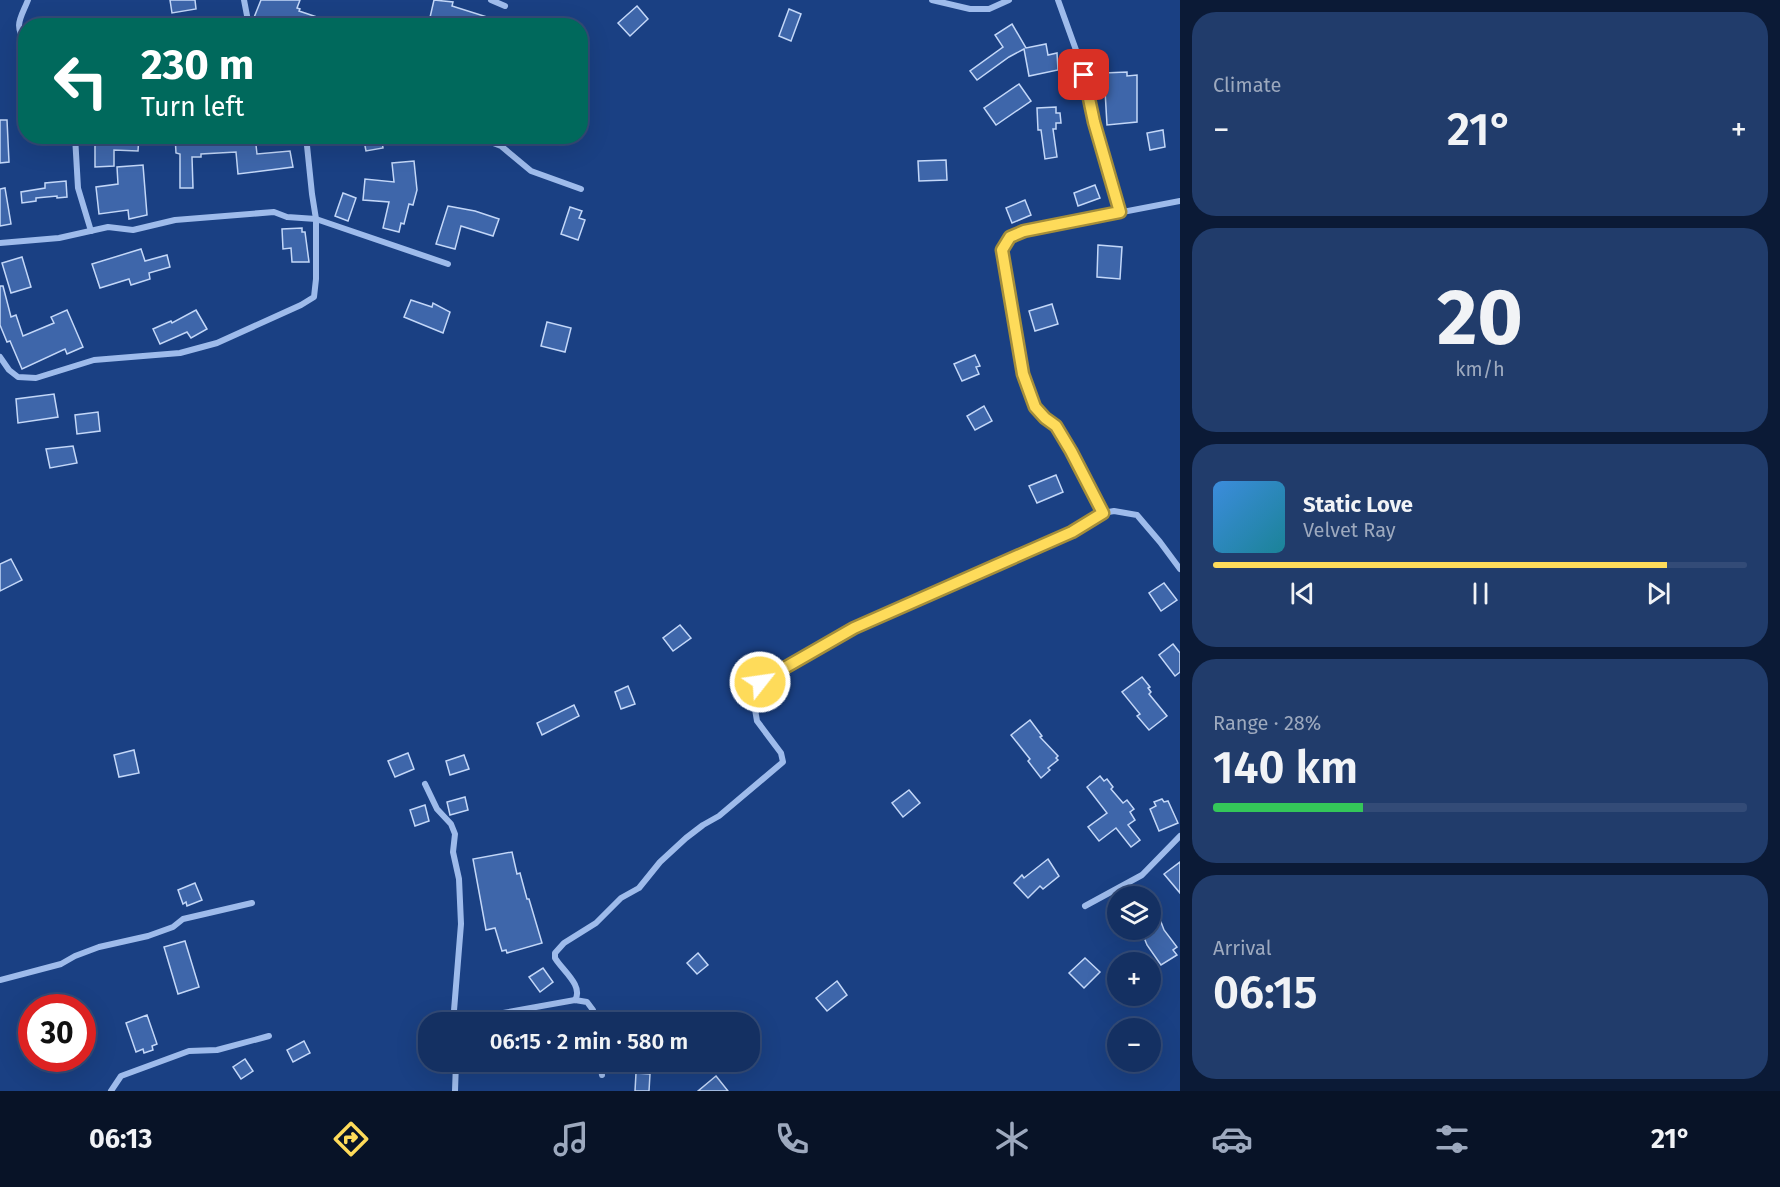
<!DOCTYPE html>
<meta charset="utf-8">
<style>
:root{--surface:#143062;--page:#213c6b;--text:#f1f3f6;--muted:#9da9be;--line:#334b77;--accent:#fedb5a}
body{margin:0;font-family:"Fira Sans",sans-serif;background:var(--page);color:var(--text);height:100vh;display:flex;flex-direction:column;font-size:22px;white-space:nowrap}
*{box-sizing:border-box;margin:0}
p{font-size:20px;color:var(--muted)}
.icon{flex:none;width:33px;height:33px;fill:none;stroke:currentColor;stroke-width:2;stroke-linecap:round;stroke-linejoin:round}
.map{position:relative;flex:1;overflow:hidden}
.drawer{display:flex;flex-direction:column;gap:12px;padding:12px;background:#0b1a36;width:600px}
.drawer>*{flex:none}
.top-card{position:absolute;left:18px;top:18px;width:570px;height:126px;border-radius:24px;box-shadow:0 6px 24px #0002,0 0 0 2px var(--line);background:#00695c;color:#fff;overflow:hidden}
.buttons{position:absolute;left:1107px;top:886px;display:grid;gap:12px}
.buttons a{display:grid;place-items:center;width:54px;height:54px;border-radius:50%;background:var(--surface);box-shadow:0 6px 24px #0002,0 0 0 2px var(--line);font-size:30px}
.speed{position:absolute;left:18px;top:994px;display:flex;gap:12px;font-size:30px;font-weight:700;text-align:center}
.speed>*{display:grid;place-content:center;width:78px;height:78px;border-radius:50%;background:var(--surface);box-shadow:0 6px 24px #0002,0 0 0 2px var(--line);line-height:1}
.speed .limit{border:9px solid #d22;background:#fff;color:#111}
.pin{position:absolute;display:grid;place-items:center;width:51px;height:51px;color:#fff;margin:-26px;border-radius:12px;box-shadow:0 3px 9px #0006}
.me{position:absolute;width:66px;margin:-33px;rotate:60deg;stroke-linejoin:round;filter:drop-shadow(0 0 4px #0008)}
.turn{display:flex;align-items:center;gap:21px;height:126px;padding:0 24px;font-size:27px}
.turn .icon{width:78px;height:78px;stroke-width:2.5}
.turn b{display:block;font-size:42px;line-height:51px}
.big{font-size:45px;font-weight:600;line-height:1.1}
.drawer .card{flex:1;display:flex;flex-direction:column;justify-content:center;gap:9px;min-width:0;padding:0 21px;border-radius:24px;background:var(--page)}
.drawer .dial{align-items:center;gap:0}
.dial b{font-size:78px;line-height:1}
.song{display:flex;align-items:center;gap:18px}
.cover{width:72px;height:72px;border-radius:9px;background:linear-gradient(135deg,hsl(210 70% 55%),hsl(190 70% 35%))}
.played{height:6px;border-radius:3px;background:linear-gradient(90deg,var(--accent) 85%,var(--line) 85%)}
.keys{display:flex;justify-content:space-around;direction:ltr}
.heat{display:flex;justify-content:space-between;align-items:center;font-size:33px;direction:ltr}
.charge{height:9px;border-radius:4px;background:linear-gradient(90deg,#34c759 28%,var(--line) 0)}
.trip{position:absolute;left:418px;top:1012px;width:342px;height:60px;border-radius:24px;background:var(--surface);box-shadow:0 6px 24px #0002,0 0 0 2px var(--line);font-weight:600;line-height:60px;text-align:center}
.tab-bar{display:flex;height:96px;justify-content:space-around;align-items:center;background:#081327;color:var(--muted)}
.tab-bar .icon{width:42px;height:42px}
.tab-bar .active{color:var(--accent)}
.tab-bar b{font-size:27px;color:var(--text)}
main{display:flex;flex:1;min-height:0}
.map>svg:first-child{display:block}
</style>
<main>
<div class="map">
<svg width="1180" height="1091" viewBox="0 0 1180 1091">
<rect width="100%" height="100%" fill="#1a4083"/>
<!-- building -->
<g fill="#3e66aa" stroke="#c3d7f8" stroke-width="1.5">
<path d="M170,0H195L196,9L172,13Z"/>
<path d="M261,0H300L297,8L300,9L299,11L338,24V26H286L271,20L269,26H263L254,22L253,20Z"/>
<path d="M434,0L453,2L452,6L506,23L505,26H428Z"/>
<path d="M637,6L648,19L630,36L618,23Z"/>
<path d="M789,9L801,14L791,41L779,36Z"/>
<path d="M1012,24L1026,48L1046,44L1048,55L1057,53L1058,70L1029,76L1024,49L1009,57L977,80L970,71L1003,47L995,35Z"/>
<path d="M1127,72V76L1137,75V122L1107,125L1104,73Z"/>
<path d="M1019,84L1031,101L996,125L984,108Z"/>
<path d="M1056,107V113H1060L1061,123H1056V129H1053L1057,157L1045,159L1041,130H1038L1037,108Z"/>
<path d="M0,120H7L9,162L0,163Z"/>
<path d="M1163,130L1165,147L1150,150L1147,133Z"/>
<path d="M95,136H139L138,151L114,150V166L95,167Z"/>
<path d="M175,136H255L257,154L290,151L293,167L238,174L236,152L201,154V157H192L193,188H180V154L176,153Z"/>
<path d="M363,136H381L383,148L366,151Z"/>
<path d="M946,160L947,180L919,181L918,161Z"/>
<path d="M414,161L417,190L413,205L409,204L404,224L401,223L399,232L383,228L389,202L363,200L365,179L394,182L392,163Z"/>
<path d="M143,165L147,215L129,219L128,210L99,214L96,187L118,184L117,167Z"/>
<path d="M66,181L67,197L57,198V196L36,198V201L22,203L21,192L45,188V183Z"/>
<path d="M1095,185L1100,198L1078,206L1074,193Z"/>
<path d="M5,188L11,224L0,226V189Z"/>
<path d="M343,193L356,198L348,221L335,216Z"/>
<path d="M1025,200L1031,215L1012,223L1006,208Z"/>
<path d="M448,206L475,211L499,219L493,236L461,226L455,249L436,244Z"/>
<path d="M570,207L582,211L579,218L585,220L578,240L561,234Z"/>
<path d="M302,228V232H305L309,262H292L291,248L283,249L282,229Z"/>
<path d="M1098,245L1122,247L1120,279L1097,277Z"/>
<path d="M141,249L145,261L167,255L170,267L149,273L150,279L131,285L129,279L100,288L92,264Z"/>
<path d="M22,257L31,287L11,293L2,263Z"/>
<path d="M0,286H3L11,317L16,315L23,336L54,323L51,317L67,310L83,347L67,354L65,349L22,369L10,341L7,342L0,325Z"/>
<path d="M411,300L432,307L433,303L450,312L443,333L404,317Z"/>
<path d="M1052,304L1058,324L1035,331L1029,311Z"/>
<path d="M196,310L207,329L191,338L187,332L160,344L153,329L171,321L172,323Z"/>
<path d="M547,322L571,328L565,352L541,346Z"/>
<path d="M975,355L980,366L976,367L979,374L962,381L954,364Z"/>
<path d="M54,394L58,417L18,423L16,399Z"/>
<path d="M984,406L992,421L975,430L967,416Z"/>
<path d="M98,412L100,431L77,434L75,415Z"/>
<path d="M73,446L77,463L50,468L46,449Z"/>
<path d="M1056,475L1063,492L1037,503L1029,486Z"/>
<path d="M11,559L22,580L0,591V564Z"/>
<path d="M1164,583L1177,600L1161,611L1149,593Z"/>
<path d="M680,625L691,638L673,651L663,638Z"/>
<path d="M1173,644L1180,653V672L1175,676L1159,655Z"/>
<path d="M1142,677L1150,687L1148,688L1151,692L1149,694L1167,716L1149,730L1137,716L1140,714L1122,692Z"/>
<path d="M628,686L635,704L621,709L615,692Z"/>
<path d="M574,705L579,716L542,735L537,723Z"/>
<path d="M1030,720L1042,736L1040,737L1058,756L1056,758L1058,760L1048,768L1050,770L1041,778L1028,761L1030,759L1011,735Z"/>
<path d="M134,750L139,773L119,777L114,755Z"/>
<path d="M408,753L414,769L395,777L388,761Z"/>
<path d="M464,755L469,769L450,775L446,761Z"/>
<path d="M1100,776L1104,781L1107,779L1113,787L1111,789L1123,803L1127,800L1134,809L1130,812L1135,820L1128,825L1140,840L1131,847L1116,828L1099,841L1088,827L1107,813L1087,787Z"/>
<path d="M909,790L920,803L903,817L892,803Z"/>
<path d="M465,797L468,810L450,815L447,802Z"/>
<path d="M1162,799L1164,802L1168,801L1178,823L1159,831L1150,809L1156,806L1154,802Z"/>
<path d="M425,805L429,821L415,826L410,810Z"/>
<path d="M512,852L517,874L520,873L527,899H529L542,943L507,953L506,950L502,951L495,928L486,930L473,859Z"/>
<path d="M1048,859L1059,876L1043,889L1040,886L1028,898L1014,883L1022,875L1024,878Z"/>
<path d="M1180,862V893L1164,874Z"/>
<path d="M195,883L202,900L187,906L186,902L183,904L178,890Z"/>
<path d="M1161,922L1164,930L1177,947L1173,950L1177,955L1161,965L1147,945L1141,930H1150V926Z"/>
<path d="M185,941L199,987L178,994L164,947Z"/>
<path d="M698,953L708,965L697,974L687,963Z"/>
<path d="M1085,958L1100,972L1084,988L1069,973Z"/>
<path d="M543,968L553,982L540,992L529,977Z"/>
<path d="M837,981L847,995L827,1011L816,998Z"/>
<path d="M147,1015L157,1044L152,1046L153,1050L144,1053L143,1049L136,1052L126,1023Z"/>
<path d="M304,1041L310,1053L293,1062L287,1050Z"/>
<path d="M245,1059L253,1071L241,1079L233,1067Z"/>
<path d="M636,1073L650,1074L649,1091H635Z"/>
<path d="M716,1076L728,1091H698Z"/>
</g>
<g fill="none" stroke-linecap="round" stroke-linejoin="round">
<!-- minor -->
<g stroke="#9ebbeb" stroke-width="6">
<path d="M244,0L249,26"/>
<path d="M491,0L505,6"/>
<path d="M932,0L970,9H989L1009,0"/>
<path d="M1058,0L1085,75L1094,122L1120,211"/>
<path d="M26,43C13,25 21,18 28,0"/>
<path d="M75,136L78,188L91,231"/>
<path d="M475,136L501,146L531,171L581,189"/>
<path d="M0,243L59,238L108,227L133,230L175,220L274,212L287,217L316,219L448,264"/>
<path d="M0,357L9,370L18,377L36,378L94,360L180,353L217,343L301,305L314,297L316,279V219L312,194L306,136"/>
<path d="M1103,513L1063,438L1056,426L1045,418L1035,407L1023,374L1002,250L1010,237L1024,231L1180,201"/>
<path d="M760,682L854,628L1072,532L1103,513L1114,511L1137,515L1160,542L1180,569"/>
<path d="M425,784L437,809L451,824L455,834L453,852L459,879L461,924L453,1023"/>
<path d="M1085,906L1142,875L1180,836"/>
<path d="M0,980L61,964L75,956L99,947L148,936L173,927L183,919L252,903"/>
<path d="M575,1000C584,986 562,970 555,958V953L564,943L596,923L621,898L639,888L660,862L686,838L703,825L719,816L783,762L781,753L757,721L752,692"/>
<path d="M465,1023L486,1016L575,1000L587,1002L593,1010L595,1023"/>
<path d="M600,1062L602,1075"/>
<path d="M111,1091L121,1076L189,1051L217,1050L269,1036"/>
<path d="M455,1091L456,1062"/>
</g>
</g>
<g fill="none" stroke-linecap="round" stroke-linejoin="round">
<defs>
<path id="route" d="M760,682L854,628L1072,532L1103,513L1071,451L1056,426L1045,418L1035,407L1023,374L1002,250L1010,237L1024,231L1120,212L1094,122L1084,75"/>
</defs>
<!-- route casing -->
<use href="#route" stroke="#a58e3a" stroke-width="15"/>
<!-- route -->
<use href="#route" stroke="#fedb5a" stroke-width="10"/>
</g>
</svg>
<div class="buttons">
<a><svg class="icon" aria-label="layers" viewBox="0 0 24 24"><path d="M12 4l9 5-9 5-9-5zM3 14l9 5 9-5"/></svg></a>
<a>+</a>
<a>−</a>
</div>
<div class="speed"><div class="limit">30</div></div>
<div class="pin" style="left:1084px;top:75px;background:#d93025"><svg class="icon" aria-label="arrive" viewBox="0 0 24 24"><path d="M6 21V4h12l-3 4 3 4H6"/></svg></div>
<svg class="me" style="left:760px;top:682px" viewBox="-20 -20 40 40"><circle r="17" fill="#fedb5a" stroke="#fff" stroke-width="3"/><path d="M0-11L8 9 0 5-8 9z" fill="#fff"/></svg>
<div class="trip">06:15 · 2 min · 580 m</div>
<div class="top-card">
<div class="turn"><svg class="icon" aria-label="left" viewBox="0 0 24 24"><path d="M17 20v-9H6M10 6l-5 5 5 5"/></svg><div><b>230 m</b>Turn left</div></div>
</div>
</div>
<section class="drawer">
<div class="card"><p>Climate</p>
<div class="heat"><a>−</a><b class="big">21°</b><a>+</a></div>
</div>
<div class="card dial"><b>20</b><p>km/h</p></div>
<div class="card">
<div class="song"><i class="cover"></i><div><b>Static Love</b><p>Velvet Ray</p></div></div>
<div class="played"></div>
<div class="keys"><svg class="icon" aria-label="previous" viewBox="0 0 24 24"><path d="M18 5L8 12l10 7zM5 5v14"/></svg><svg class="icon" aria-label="pause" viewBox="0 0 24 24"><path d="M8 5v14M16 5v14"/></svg><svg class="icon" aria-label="next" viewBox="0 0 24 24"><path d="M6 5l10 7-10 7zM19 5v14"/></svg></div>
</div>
<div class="card"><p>Range · 28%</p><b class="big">140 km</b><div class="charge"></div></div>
<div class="card"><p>Arrival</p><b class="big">06:15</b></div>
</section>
</main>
<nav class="tab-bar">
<b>06:13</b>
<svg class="icon active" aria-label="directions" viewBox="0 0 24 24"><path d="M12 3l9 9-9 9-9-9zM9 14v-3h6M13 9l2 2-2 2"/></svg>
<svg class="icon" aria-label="music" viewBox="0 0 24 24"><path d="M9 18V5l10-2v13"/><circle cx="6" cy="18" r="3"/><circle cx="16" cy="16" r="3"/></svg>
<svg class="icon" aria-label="phone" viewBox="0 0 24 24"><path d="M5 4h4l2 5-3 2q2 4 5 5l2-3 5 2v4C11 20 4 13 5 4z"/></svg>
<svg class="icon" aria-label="climate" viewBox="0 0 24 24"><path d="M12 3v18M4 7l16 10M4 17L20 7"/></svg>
<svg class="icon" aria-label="car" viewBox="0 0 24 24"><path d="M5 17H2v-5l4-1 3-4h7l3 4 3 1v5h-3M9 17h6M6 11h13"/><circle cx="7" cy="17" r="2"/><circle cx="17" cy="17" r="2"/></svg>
<svg class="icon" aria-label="filters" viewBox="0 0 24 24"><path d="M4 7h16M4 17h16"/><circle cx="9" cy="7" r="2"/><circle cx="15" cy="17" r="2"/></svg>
<b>21°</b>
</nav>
